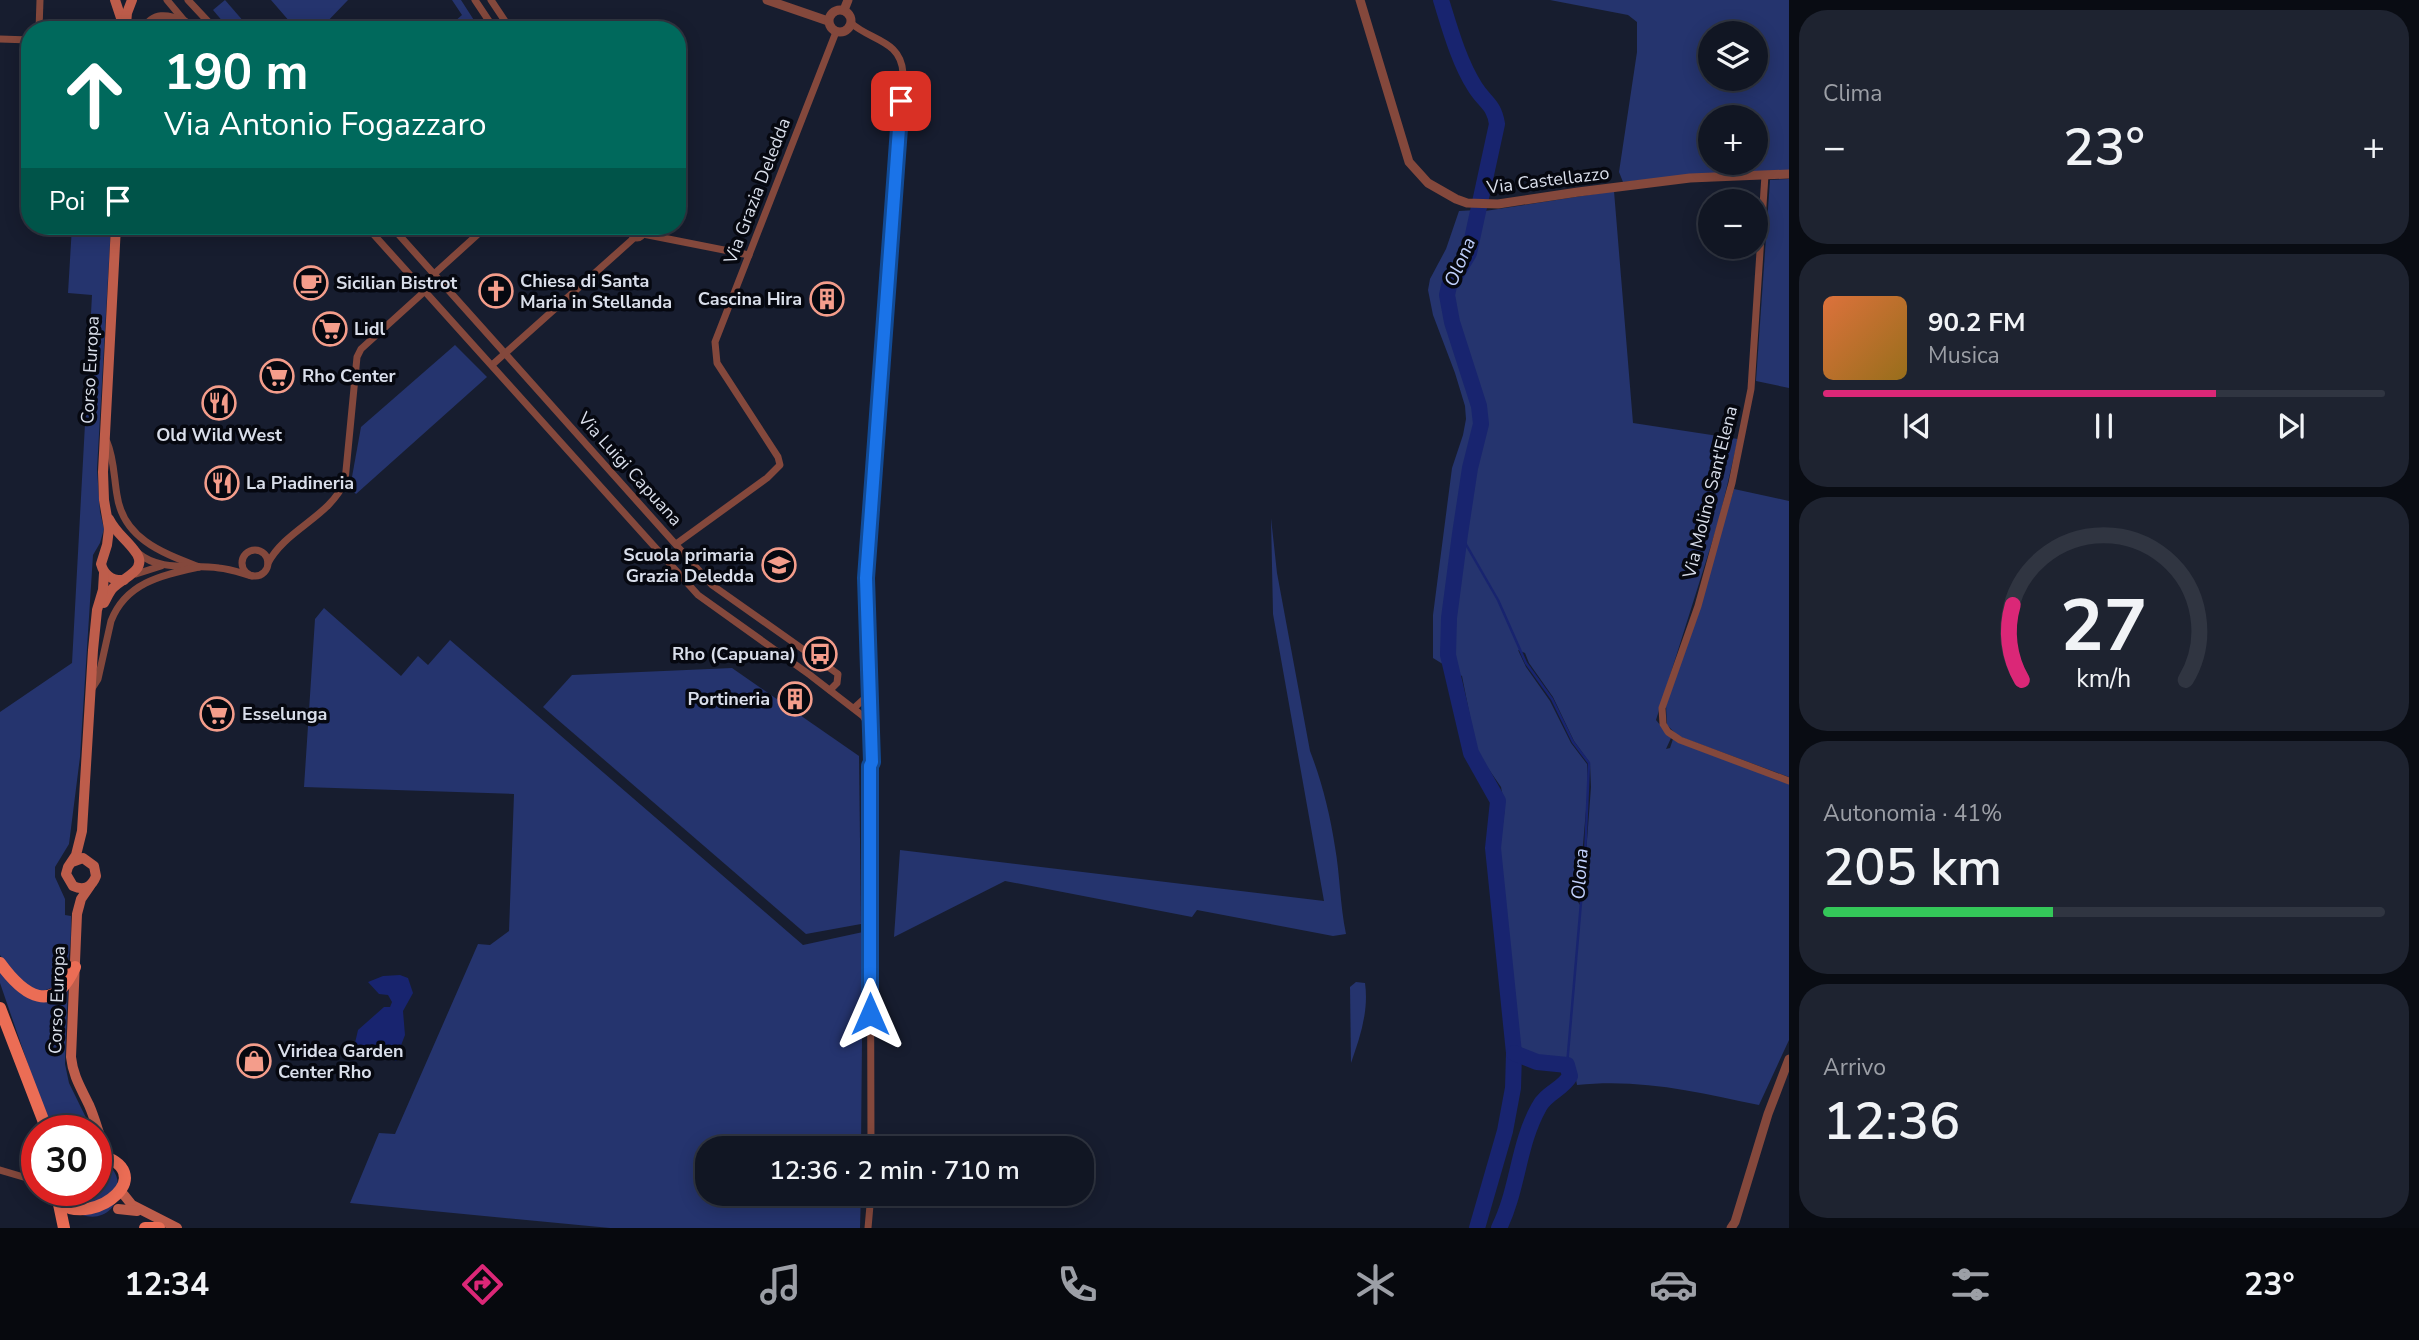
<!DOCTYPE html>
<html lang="it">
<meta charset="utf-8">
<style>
:root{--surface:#111623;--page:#1e2330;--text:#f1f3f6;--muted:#9c9fa6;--line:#303541;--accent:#db2777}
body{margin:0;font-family:"Nunito Sans",sans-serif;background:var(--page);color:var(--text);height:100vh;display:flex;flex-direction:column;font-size:26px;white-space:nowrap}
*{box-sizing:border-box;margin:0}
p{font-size:23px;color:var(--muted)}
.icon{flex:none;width:38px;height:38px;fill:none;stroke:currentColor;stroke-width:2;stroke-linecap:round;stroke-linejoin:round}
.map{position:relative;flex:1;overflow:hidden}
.details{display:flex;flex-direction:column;gap:10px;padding:10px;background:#090c13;width:630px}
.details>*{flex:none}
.top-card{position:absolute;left:21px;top:21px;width:665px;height:214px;border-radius:28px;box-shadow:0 4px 18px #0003,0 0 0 2px var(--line);background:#00695c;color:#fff;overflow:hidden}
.controls{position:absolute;left:1698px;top:21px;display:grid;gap:14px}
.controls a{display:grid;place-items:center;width:70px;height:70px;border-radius:50%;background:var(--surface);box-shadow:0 4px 18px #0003,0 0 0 2px var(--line);font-size:35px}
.speed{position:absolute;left:21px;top:1115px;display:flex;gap:14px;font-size:35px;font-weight:700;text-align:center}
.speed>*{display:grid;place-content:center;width:91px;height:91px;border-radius:50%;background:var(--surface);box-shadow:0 4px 18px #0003,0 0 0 2px var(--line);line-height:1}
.speed .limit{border:10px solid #d22;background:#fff;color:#111}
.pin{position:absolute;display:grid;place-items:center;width:60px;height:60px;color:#fff;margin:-30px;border-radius:14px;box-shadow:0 4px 10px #0006}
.me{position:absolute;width:77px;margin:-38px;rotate:0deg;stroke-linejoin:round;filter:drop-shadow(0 0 5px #0008)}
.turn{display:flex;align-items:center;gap:24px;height:147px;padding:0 28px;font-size:32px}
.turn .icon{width:91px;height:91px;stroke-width:2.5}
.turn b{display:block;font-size:49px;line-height:60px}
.then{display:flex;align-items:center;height:66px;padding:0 28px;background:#0003;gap:14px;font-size:26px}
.big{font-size:52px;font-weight:600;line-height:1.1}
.details .card{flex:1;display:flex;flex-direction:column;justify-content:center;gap:10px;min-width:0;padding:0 24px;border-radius:28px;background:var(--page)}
.details .dial{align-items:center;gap:0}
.dial svg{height:182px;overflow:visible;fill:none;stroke:var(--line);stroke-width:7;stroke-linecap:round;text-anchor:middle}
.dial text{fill:var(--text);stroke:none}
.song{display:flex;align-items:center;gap:21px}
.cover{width:84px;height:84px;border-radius:10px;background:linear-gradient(135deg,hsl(20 70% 55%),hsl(40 70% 35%))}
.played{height:7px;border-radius:4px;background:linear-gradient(90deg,var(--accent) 70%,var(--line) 70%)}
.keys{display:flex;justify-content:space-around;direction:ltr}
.heat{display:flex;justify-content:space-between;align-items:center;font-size:38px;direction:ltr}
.charge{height:10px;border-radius:5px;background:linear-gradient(90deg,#34c759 41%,var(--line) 0)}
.trip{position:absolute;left:695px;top:1136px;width:399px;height:70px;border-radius:28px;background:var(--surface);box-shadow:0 4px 18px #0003,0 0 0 2px var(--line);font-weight:600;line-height:70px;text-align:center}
.menu{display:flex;height:112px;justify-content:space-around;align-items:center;background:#07090e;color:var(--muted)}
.menu .icon{width:49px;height:49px}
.menu .active{color:var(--accent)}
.menu b{font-size:32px;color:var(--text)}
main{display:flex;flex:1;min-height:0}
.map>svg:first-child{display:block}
</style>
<main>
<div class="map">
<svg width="1789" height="1228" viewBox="0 0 1789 1228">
<rect width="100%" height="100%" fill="#171d2f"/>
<!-- green -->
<g fill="#25346e" fill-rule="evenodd">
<path d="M225,0L251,30H230L213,10Z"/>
<path d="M271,0H348L323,26L326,30H297Z"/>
<path d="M452,0H461L479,28L445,30L462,15Z"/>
<path d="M1550,0H1789V172H1726L1623,182L1619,172L1637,52V22L1628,15ZM1710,33H1755V79H1710ZM1710,117H1755V163H1710Z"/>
<path d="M1789,179V388L1756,381L1770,180Z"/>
<path d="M1614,191L1633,423L1738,439L1719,520L1656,720L1671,738L1666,749L1670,748L1673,739L1789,784V1040L1759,1105C1698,1092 1639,1078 1577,1085L1573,1064L1563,1060L1542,1059L1516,1051L1517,1020L1508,947L1500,847L1505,807L1501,787L1477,752L1462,676L1433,658V615L1452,468L1463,435L1466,419L1465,406L1455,373L1433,315L1428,290L1430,279L1446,249L1459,211L1476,210L1465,252L1442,294C1441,334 1476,379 1477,420C1478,446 1459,468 1468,494L1485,434V405L1466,351L1452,297L1453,291L1475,255L1485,211ZM1518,650L1525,653L1529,663L1553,697L1574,741L1590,763L1591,787L1583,894L1580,905L1578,902L1588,787L1587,764L1571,743L1550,701L1526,667Z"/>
<path d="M72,226H111L97,469L100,512L104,529L100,543L93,555L80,757L69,844L55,867V877L65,899V915L71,916C71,934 71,955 65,972C62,979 58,985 51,988C28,999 10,971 0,955V712L72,663L92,295L68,293Z"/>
<path d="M455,345L487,377L356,494L350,488L361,427Z"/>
<path d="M1734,489L1789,501V777L1678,736L1667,725L1666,706Z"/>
<path d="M1271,518L1277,573L1310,751C1322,782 1330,814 1335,847C1340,875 1340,905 1346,934L1333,936L1197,910L1192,917L1005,881L894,937L900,850L1324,901L1273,614Z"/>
<path d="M324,608L401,676L418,656L428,665L450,640L803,945L863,932L861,1148H707V1194H861L860,1228H610L350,1203L379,1133L395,1134L478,944L490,945L509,931L514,794L304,787L315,619Z"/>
<path d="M732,668L859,756L861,924L806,934L543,707L572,675Z"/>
<path d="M0,966L18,991L38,999L68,985L65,1064L69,1083L92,1130H53L46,1117L0,983Z"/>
<path d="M1356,982L1365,983C1369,1011 1360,1037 1351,1063L1350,987Z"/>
<path d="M96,1159C110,1164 118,1171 118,1187C119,1226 70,1226 61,1190H96Z"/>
</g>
<!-- water -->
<path fill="#18246f" d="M400,975L408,978L413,993L403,1011L405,1035L397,1056L398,1059L396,1061L386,1056L368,1058L355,1043L358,1030L384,1007H390L392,1002L388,995L379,994L368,982L383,976Z"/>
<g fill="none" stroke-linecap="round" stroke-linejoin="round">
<!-- stream -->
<path stroke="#18246f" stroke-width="2.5" d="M1460,534L1498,600L1526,663L1552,699L1573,742L1589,763L1585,856L1567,1065"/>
<!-- river -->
<g stroke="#18246f" stroke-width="16">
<path d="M1441,0C1450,29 1459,62 1475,87C1485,103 1494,104 1497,124L1469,253L1449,286L1447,295L1452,322L1479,406L1481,424L1470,468L1460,534L1449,618L1448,655L1471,753L1498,801L1493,848L1514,1053L1513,1088L1505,1131L1477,1228"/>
<path d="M1499,1228C1518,1190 1518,1144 1539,1107C1546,1093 1563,1089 1570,1076L1567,1065L1537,1062L1514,1053"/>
</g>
<!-- minor -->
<g stroke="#84483c" stroke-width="7">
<path d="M167,0L192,30"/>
<path d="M188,0L216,30"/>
<path d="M475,0L495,30"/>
<path d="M491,0L511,30"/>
<path d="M851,23C871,41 901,40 903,73L867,578L872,762L870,766L871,1148"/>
<path d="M39,30L40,0"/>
<path d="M143,30C152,11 168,14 185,21"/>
<path d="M0,39L30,40"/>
<path d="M1765,175L1751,389L1732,483L1698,606L1662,708L1663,724L1668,732L1680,740L1789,781"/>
<circle cx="637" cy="232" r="6"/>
<path d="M366,226L698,595L810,675L863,716L867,722V745"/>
<path d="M391,226L712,585L838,674L837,683L830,690"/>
<path d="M643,234L749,255"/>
<path d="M434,274L487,226"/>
<path d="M492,365L634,238"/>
<path d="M107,442C114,458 114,478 117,495C123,539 163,553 199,567"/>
<path d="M676,544L767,478L780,465L778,457L717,363L715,342L836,32"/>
<circle cx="255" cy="563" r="13"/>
<path d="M138,553C160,572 192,564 219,568C230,569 241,573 252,576"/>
<path d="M268,563C286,529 330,517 345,481L357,357L361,349L425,291"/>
<path d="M136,574L161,566"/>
<path d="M91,690L98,679L111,621C126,582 163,575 199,567"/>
<path d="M854,708L865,698L870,690"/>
<path d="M0,1170L37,1181"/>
<path d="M868,1228L871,1194"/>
</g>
<!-- tertiary -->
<g stroke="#84483c" stroke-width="9">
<path d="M767,0L828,21"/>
<path d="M1360,0L1409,162L1428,183L1456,199L1467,203L1498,204L1578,192L1690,178L1789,174"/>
<circle cx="840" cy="21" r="11"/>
<path d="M844,10L848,0"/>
<path d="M1731,1228L1735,1222L1768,1114L1789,1059"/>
</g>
<!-- secondary -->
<g stroke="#be5d4b" stroke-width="10">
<path d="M115,0L125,30"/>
<path d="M126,24L127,13L132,0"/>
<path d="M116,226L103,472L104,500L109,529L107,545L101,564C104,575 112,581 124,580"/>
<path d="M104,603C107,598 109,592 113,588C123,577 151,570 134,550C125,538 116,533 109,519"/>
<path d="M72,862L83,858L94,866L96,876C92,887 84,891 73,886L66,874L68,867L76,855L82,831L93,650L97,610L103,590L104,573"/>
<path d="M90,886L81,899L77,914L71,1057C73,1076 81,1088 89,1105C97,1123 100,1141 109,1159"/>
<path d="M124,1195L132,1205L177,1228"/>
<path d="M118,1209L137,1211"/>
</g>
<!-- primary -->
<g stroke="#eb6d55" stroke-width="12">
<path d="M0,963C24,996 53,1016 75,967"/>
<path d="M0,1008L47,1130"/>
<path d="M56,1190L64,1228"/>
<path d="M60,1203C95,1228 164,1171 96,1154"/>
<path d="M145,1228H159"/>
</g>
</g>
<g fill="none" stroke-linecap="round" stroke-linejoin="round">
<defs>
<path id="route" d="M870,1014V766L872,762L866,578L901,101"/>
</defs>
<!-- route casing -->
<use href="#route" stroke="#114b97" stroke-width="18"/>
<!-- route -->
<use href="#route" stroke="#1a73e8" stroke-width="12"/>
</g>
<!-- icons -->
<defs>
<symbol id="cafe-ring" viewBox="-11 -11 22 22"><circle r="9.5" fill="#060810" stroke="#f49d8b" stroke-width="1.5"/><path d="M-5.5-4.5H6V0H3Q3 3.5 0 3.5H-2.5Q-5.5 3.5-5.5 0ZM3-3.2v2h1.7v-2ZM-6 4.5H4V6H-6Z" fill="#f49d8b"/></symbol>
<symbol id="church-ring" viewBox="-11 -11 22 22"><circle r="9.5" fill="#060810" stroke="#f49d8b" stroke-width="1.5"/><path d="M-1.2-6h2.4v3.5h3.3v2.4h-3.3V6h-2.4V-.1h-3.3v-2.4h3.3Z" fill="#f49d8b"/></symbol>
<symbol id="building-ring" viewBox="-11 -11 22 22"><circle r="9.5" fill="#060810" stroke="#f49d8b" stroke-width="1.5"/><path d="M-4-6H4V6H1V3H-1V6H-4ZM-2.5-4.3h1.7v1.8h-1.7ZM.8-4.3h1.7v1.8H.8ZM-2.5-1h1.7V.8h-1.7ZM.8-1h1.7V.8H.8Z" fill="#f49d8b"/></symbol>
<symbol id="supermarket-ring" viewBox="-11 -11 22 22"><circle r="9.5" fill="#060810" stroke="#f49d8b" stroke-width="1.5"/><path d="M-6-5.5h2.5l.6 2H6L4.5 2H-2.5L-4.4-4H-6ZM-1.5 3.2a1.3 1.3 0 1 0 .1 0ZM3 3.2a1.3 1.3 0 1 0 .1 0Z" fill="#f49d8b"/></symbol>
<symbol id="restaurant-ring" viewBox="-11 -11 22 22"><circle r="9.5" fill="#060810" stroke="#f49d8b" stroke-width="1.5"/><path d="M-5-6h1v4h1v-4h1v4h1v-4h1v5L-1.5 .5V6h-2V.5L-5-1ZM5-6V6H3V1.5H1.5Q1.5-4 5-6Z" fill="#f49d8b"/></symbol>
<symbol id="school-ring" viewBox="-11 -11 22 22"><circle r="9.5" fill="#060810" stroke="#f49d8b" stroke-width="1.5"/><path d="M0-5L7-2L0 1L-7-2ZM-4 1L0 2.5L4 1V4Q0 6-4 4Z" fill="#f49d8b"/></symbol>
<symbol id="bus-ring" viewBox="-11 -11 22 22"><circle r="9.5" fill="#060810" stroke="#f49d8b" stroke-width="1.5"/><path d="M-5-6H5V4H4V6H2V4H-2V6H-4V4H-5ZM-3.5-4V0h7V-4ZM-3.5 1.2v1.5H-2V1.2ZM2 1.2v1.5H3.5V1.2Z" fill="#f49d8b"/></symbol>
<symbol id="shop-ring" viewBox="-11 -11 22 22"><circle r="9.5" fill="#060810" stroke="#f49d8b" stroke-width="1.5"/><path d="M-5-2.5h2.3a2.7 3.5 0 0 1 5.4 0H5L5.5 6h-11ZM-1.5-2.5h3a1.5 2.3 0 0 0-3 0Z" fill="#f49d8b"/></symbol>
</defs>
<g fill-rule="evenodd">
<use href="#cafe-ring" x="292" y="264" width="38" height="38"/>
<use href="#church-ring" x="477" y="272" width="38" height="38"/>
<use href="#building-ring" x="808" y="280" width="38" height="38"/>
<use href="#supermarket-ring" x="311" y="310" width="38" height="38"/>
<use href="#supermarket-ring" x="258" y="357" width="38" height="38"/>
<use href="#restaurant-ring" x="200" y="384" width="38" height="38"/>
<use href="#restaurant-ring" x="203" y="464" width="38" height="38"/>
<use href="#school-ring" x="760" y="546" width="38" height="38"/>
<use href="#bus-ring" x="801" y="635" width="38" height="38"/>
<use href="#building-ring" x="776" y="680" width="38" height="38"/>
<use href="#supermarket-ring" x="198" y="695" width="38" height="38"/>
<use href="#shop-ring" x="235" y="1042" width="38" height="38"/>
</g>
<g text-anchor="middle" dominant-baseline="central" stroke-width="7" stroke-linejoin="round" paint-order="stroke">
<!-- street labels -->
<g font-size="18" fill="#d9deea" stroke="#060810">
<text transform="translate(1548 180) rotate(-7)">Via Castellazzo</text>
<text transform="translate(757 191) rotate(-69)">Via Grazia Deledda</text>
<text transform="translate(90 370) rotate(-87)">Corso Europa</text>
<text transform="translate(630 469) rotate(48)">Via Luigi Capuana</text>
<text transform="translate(1710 492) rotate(-76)">Via Molino Sant'Elena</text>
<text transform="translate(57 1000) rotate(-88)">Corso Europa</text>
</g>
<!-- poi labels -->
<g font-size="18" font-weight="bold" fill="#d9deea" stroke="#060810" text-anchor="start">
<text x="520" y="281">Chiesa di Santa<tspan x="520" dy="21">Maria in Stellanda</tspan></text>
<text x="336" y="283">Sicilian Bistrot</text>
<text x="802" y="299" text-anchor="end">Cascina Hira</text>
<text x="354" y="329">Lidl</text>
<text x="302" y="376">Rho Center</text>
<text x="219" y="435" text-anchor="middle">Old Wild West</text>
<text x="246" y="483">La Piadineria</text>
<text x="754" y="555" text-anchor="end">Scuola primaria<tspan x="754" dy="21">Grazia Deledda</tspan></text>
<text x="796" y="654" text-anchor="end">Rho (Capuana)</text>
<text x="770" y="699" text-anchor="end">Portineria</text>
<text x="242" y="714">Esselunga</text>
<text x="278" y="1051">Viridea Garden<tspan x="278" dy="21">Center Rho</tspan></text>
</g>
<!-- water labels -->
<g font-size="19" font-style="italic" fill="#c1d0fc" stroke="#060810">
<text transform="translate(1460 262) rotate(-67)">Olona</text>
<text transform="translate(1580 874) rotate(-86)">Olona</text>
</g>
</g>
</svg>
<div class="controls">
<a><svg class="icon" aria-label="layers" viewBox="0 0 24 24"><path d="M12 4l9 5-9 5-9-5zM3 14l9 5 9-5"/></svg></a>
<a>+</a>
<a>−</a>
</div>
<div class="speed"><div class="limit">30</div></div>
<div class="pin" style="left:901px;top:101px;background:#d93025"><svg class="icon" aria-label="arrive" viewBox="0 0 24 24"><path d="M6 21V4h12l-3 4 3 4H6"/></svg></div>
<svg class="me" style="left:870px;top:1014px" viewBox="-20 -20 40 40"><path d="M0-17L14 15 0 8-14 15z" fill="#1a73e8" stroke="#fff" stroke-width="4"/></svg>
<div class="trip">12:36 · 2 min · 710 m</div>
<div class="top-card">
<div class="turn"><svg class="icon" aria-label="ahead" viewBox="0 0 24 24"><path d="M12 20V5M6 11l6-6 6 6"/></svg><div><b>190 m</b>Via Antonio Fogazzaro</div></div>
<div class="then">Poi<svg class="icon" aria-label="arrive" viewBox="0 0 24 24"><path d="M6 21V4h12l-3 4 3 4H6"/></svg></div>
</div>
</div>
<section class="details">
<div class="card"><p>Clima</p>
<div class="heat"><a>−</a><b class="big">23°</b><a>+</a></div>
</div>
<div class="card">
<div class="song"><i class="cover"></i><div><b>90.2 FM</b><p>Musica</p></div></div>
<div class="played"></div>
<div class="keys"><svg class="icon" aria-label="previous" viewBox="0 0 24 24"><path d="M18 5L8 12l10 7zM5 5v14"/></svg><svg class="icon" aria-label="pause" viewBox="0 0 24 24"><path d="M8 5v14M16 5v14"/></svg><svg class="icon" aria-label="next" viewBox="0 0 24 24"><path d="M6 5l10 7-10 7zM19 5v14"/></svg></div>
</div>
<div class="card dial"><svg viewBox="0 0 100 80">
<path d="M14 69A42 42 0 1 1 86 69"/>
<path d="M14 69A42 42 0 0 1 10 36" stroke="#db2777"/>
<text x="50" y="56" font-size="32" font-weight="700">27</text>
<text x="50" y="72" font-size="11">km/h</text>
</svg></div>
<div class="card"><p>Autonomia · 41%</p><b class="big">205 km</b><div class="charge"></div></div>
<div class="card"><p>Arrivo</p><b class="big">12:36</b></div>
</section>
</main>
<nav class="menu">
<b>12:34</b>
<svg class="icon active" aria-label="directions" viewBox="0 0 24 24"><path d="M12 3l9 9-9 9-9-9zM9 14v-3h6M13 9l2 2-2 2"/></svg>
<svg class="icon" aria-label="music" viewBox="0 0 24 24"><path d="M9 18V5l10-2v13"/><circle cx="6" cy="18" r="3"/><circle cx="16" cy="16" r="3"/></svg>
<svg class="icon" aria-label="phone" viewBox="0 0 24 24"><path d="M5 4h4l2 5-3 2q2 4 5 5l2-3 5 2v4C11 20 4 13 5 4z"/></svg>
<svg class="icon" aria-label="climate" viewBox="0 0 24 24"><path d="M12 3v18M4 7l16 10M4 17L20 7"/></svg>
<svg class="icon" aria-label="car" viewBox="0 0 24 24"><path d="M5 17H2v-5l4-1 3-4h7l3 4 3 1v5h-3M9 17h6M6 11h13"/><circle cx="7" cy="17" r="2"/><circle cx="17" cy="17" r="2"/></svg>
<svg class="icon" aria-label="filters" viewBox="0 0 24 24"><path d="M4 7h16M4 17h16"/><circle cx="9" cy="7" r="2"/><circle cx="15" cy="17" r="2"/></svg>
<b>23°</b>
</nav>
